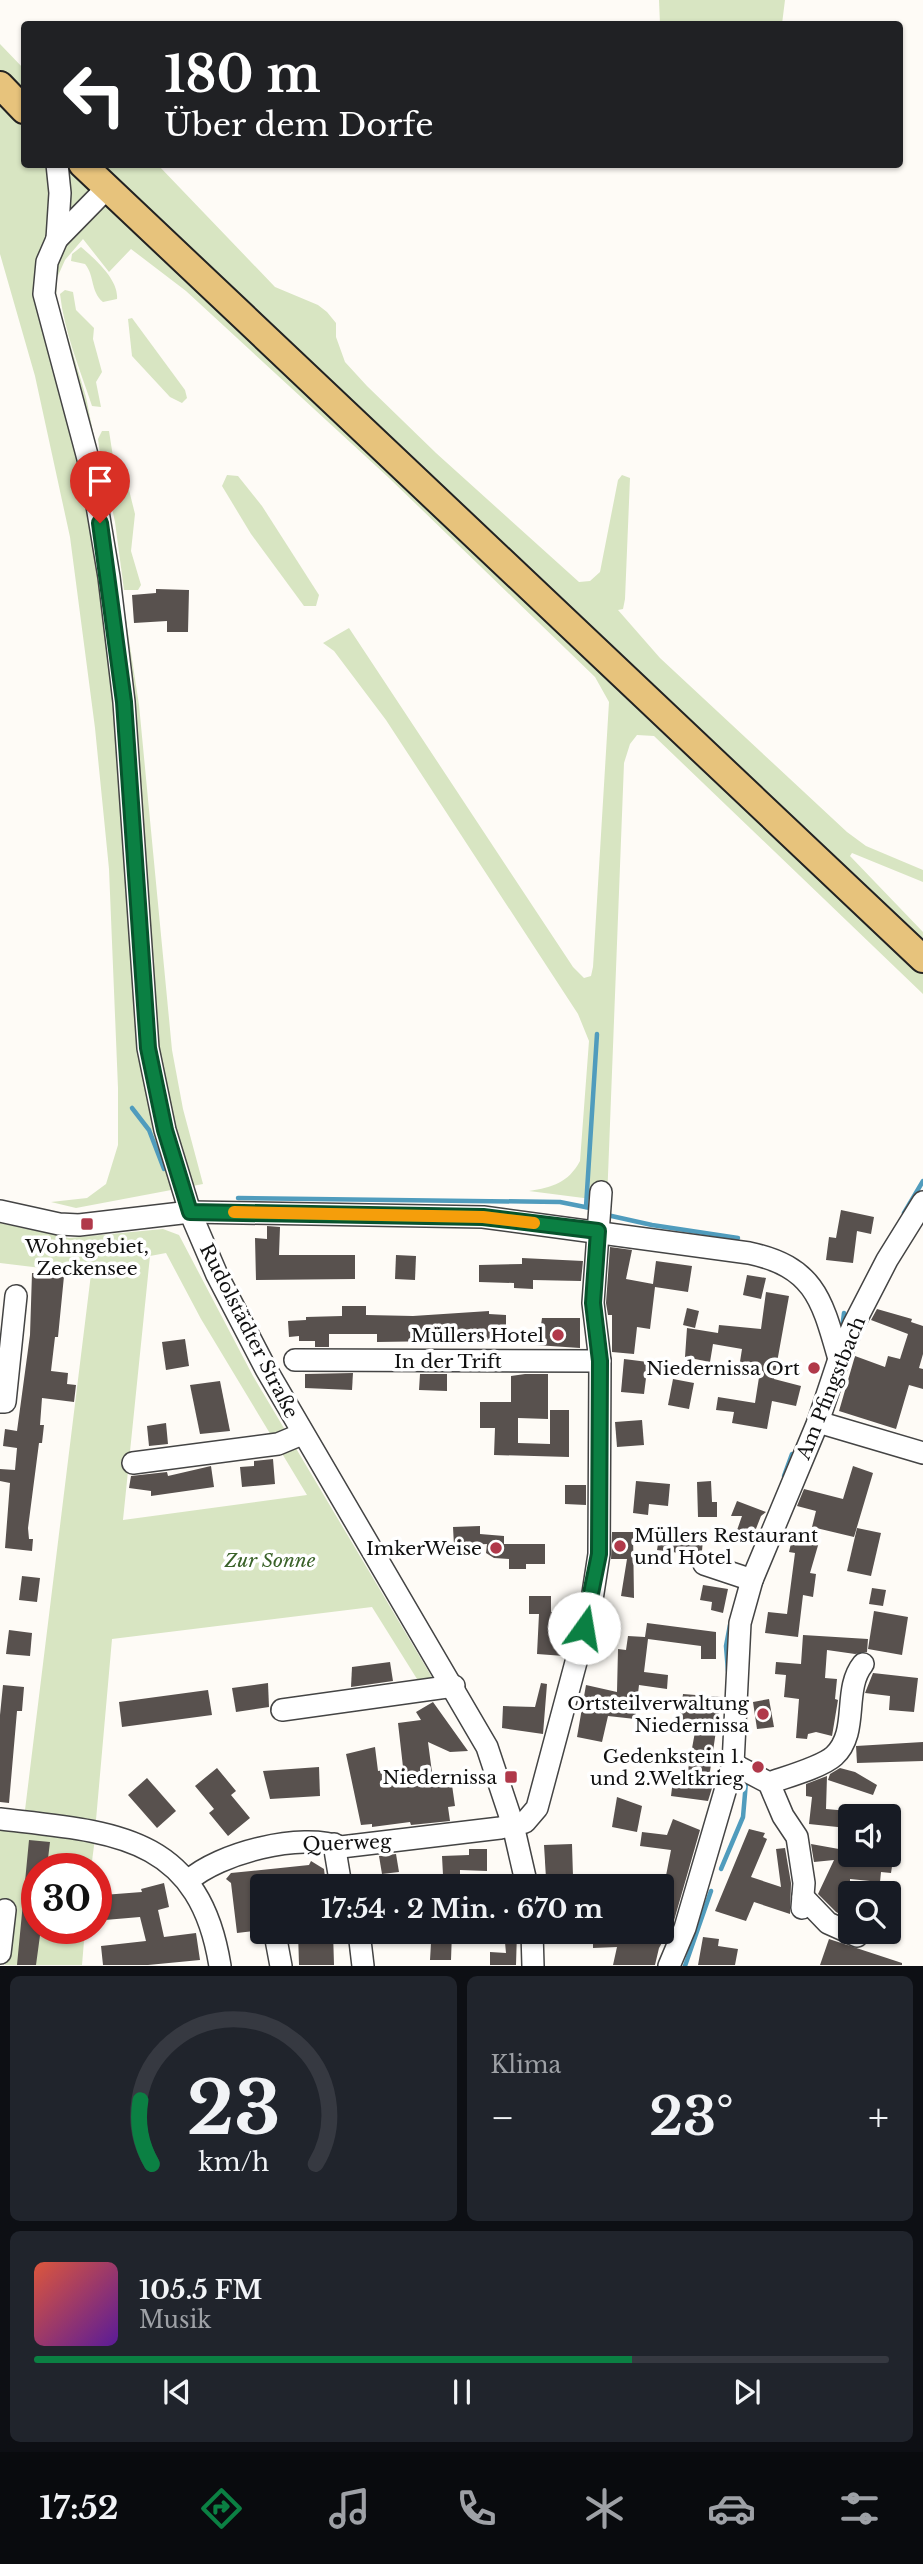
<!DOCTYPE html>
<html lang="de">
<meta charset="utf-8">
<style>
:root{--surface:#171b24;--page:#20242c;--text:#f1f3f6;--muted:#9ea1a6;--line:#363941;--accent:#0b8043}
body{margin:0;font-family:"Libre Baskerville",serif;background:var(--page);color:var(--text);height:100vh;display:flex;flex-direction:column;font-size:26px;white-space:nowrap}
*{box-sizing:border-box;margin:0}
p{font-size:23px;color:var(--muted)}
.icon{flex:none;width:38px;height:38px;fill:none;stroke:currentColor;stroke-width:2;stroke-linecap:round;stroke-linejoin:round}
.map{position:relative;height:1966px;overflow:hidden}
.side{display:flex;flex-direction:column;gap:10px;padding:10px;background:#0d0f14;flex:1}
.side>*{flex:none}
.banner{position:absolute;left:21px;top:21px;width:882px;height:147px;border-radius:7px;box-shadow:0 2px 5px #0004;background:#202124;color:#fff;overflow:hidden}
.controls{position:absolute;left:838px;top:1804px;display:grid;gap:14px}
.controls a{display:grid;place-items:center;width:63px;height:63px;border-radius:7px;background:var(--surface);box-shadow:0 2px 5px #0004;font-size:35px}
.speed{position:absolute;left:21px;top:1853px;display:flex;gap:14px;font-size:35px;font-weight:700;text-align:center}
.speed>*{display:grid;place-content:center;width:91px;height:91px;border-radius:50%;background:var(--surface);box-shadow:0 2px 5px #0004;line-height:1}
.speed .limit{border:10px solid #d22;background:#fff;color:#111}
.pin{position:absolute;display:grid;place-items:center;width:60px;height:60px;color:#fff;margin:-72px -30px;border-radius:50% 50% 50% 0;rotate:-45deg;box-shadow:0 0 7px #0007}
.pin .icon{rotate:45deg}
.me{position:absolute;width:77px;margin:-38px;rotate:13deg;stroke-linejoin:round;filter:drop-shadow(0 0 5px #0008)}
.turn{display:flex;align-items:center;gap:24px;height:147px;padding:0 28px;font-size:32px}
.turn .icon{width:91px;height:91px;stroke-width:2.5}
.turn b{display:block;font-size:49px;line-height:60px}
.big{font-size:52px;font-weight:700;line-height:1.1}
.side .tile{flex:1;display:flex;flex-direction:column;justify-content:center;gap:10px;min-width:0;padding:0 24px;border-radius:10px;background:var(--page)}
.side .dial{align-items:center;gap:0}
.dial svg{height:182px;overflow:visible;fill:none;stroke:var(--line);stroke-width:7;stroke-linecap:round;text-anchor:middle}
.dial text{fill:var(--text);stroke:none}
.song{display:flex;align-items:center;gap:21px}
.cover{width:84px;height:84px;border-radius:10px;background:linear-gradient(135deg,hsl(10 70% 55%),hsl(270 70% 35%))}
.played{height:7px;border-radius:4px;background:linear-gradient(90deg,var(--accent) 70%,var(--line) 70%)}
.keys{display:flex;justify-content:space-around;direction:ltr}
.heat{display:flex;justify-content:space-between;align-items:center;font-size:38px;direction:ltr}
.side .tiles{flex:1;display:grid;gap:10px;grid-template-columns:1fr 1fr}
.tile:last-child{grid-column:span 2}
.trip{position:absolute;left:250px;top:1874px;width:424px;height:70px;border-radius:7px;background:var(--surface);box-shadow:0 2px 5px #0004;font-weight:700;line-height:70px;text-align:center}
.dock{display:flex;height:112px;justify-content:space-around;align-items:center;background:#090b0e;color:var(--muted)}
.dock .icon{width:49px;height:49px}
.dock .on{color:var(--accent)}
.dock b{font-size:32px;color:var(--text)}
.map>svg:first-child{display:block}
</style>
<div class="map">
<svg width="923" height="1966" viewBox="0 0 923 1966">
<rect width="100%" height="100%" fill="#fefbf6"/>
<!-- green -->
<g fill="#d8e5c2" fill-rule="evenodd">
<path d="M659,0H785L782,24H660Z"/>
<path d="M0,44L24,69V164L158,165L275,287L318,305L327,312L336,323V337L345,362L367,386L436,453L579,582L590,581L600,572L618,480L622,475L630,478L625,599L623,609L618,610L660,658L847,832L866,846L923,870V882L852,853L850,856L923,932V994L654,736L637,735L630,744L624,763L607,1201L529,1191C553,1187 568,1183 580,1161L589,1041L578,1014L386,720L334,651L323,643L349,628L573,967L584,978L591,976L593,967L609,702L595,677L389,478L186,291L131,249L109,272L83,239L65,260L57,278L56,297L86,397L111,522L139,705L172,1050L183,1109L203,1184L76,1208L51,1202L87,1198L106,1184L118,1145V1088L109,869L95,728L70,537L35,376L0,254Z"/>
<path d="M81,247C95,259 119,280 117,299L103,302C90,291 95,276 85,264L71,261L72,254Z"/>
<path d="M65,290L73,292L76,310L94,328L93,339L102,372L96,382L101,407L92,406C80,370 64,331 60,294Z"/>
<path d="M132,318L185,390L187,398L182,403L170,397L132,356L128,319Z"/>
<path d="M102,431H109L116,476L129,490L135,514L131,551L141,585L138,590H124L115,522L100,454L98,439Z"/>
<path d="M227,475L238,476L262,506L319,595L316,606H304L251,534L222,486Z"/>
<path d="M0,1223L69,1238L163,1229L179,1235L253,1376L436,1684L422,1687L372,1607L112,1639L96,1820L25,1810L91,1274L0,1263ZM166,1253L201,1319L307,1495L123,1520L150,1256Z"/>
<path d="M0,1827L95,1838L91,1869H37V1928L85,1929L82,1965H5L10,1911L0,1910Z"/>
</g>
<g fill="none" stroke-linecap="round" stroke-linejoin="round">
<!-- stream -->
<g stroke="#509cbd" stroke-width="4.5">
<path d="M132,1108L149,1130L164,1169"/>
<path d="M238,1198L560,1202L590,1208"/>
<path d="M586,1207L597,1034"/>
<path d="M904,1213L923,1181"/>
<path d="M607,1215L652,1225L738,1238"/>
<path d="M842,1329L844,1313"/>
<path d="M784,1476L792,1454"/>
<path d="M728,1671L726,1646L730,1625"/>
<path d="M721,1869L743,1817L746,1782"/>
<path d="M685,1966L711,1891"/>
</g>
</g>
<!-- building -->
<g fill="#58514e">
<path d="M156,589L189,590L188,632H167V621L134,623L132,595L156,593Z"/>
<path d="M841,1210L874,1217L871,1234L857,1231L853,1263L826,1260L829,1237L836,1238Z"/>
<path d="M267,1226L280,1227L279,1255H355V1279L256,1280L255,1238L267,1239Z"/>
<path d="M610,1247L632,1250L626,1279L653,1284L656,1261L692,1266L688,1292L655,1287L650,1329L637,1327L634,1354L612,1352V1315H608L606,1303Z"/>
<path d="M396,1255L416,1256L415,1280L395,1279Z"/>
<path d="M522,1258L583,1261L581,1281L533,1280V1289L514,1288V1283L479,1282V1265L522,1264Z"/>
<path d="M32,1273L64,1276L58,1337H55L51,1371L68,1373L67,1384L76,1385L74,1402L42,1398L40,1425H44L42,1443H39L28,1528L29,1539H33L32,1551L5,1548L10,1483L0,1481V1469L15,1470L17,1448L3,1446L5,1429L17,1431L30,1335Z"/>
<path d="M747,1275L766,1278L761,1299L743,1295Z"/>
<path d="M766,1292L789,1296L774,1379L801,1386L796,1406L772,1401L767,1429L732,1423L734,1412L716,1410L718,1397L755,1403L760,1371L739,1368L742,1349L713,1344L710,1362L685,1357L687,1328L718,1333L719,1325L761,1329Z"/>
<path d="M342,1306H366V1315L413,1316L489,1311V1314L506,1315V1340L377,1342V1334H329V1347H315V1341H299V1336L289,1337L288,1321L306,1320V1317L342,1316Z"/>
<path d="M687,1308L699,1311L695,1328L683,1325Z"/>
<path d="M877,1309L912,1319L911,1322L923,1326V1354L919,1368L923,1369V1389L909,1385L896,1429L839,1411L855,1356L885,1367L888,1356L900,1359L908,1334L871,1320Z"/>
<path d="M542,1318H580V1348L536,1345V1325H541Z"/>
<path d="M185,1339L189,1366L166,1370L162,1342Z"/>
<path d="M624,1359L648,1362L644,1394L621,1392Z"/>
<path d="M353,1373L352,1390L305,1388V1374Z"/>
<path d="M420,1374H447V1391L419,1390Z"/>
<path d="M525,1374H548V1419L518,1418V1443L550,1444V1410H569V1457L494,1455L495,1428H480V1402H511V1376Z"/>
<path d="M673,1379L694,1383L689,1409L668,1405Z"/>
<path d="M220,1381L230,1431L200,1434L190,1385Z"/>
<path d="M642,1420L644,1445L617,1447L615,1422Z"/>
<path d="M166,1423L168,1444L149,1446L147,1426Z"/>
<path d="M273,1459L275,1484L242,1487L240,1467L254,1466V1461Z"/>
<path d="M211,1466L214,1487L151,1496V1491L129,1488L131,1476L167,1472L168,1476Z"/>
<path d="M853,1466L873,1473L854,1537L812,1527L816,1511L797,1506L804,1489L843,1499Z"/>
<path d="M636,1481L670,1484L668,1506L649,1504L648,1515L633,1513Z"/>
<path d="M711,1481L712,1502H717V1517H698L697,1482Z"/>
<path d="M565,1485H586V1505L565,1504Z"/>
<path d="M737,1501L766,1512L761,1516L752,1539L736,1533L742,1516H731Z"/>
<path d="M480,1526V1534L504,1536V1544H545V1564H526V1569H509V1559L494,1558L486,1553L487,1544L454,1546L453,1527Z"/>
<path d="M857,1528L881,1533L871,1576L847,1571Z"/>
<path d="M612,1532H633L634,1598L621,1596L627,1559H611Z"/>
<path d="M660,1533L703,1539L702,1551L695,1555L657,1550Z"/>
<path d="M793,1535L819,1542L810,1573L816,1574L813,1597L803,1595L798,1637L765,1633L768,1612L787,1614L795,1553L789,1552Z"/>
<path d="M22,1576L40,1578L37,1602L19,1600Z"/>
<path d="M703,1585L728,1589L723,1613L711,1610L712,1602L700,1600Z"/>
<path d="M872,1588L886,1590L883,1606L869,1604Z"/>
<path d="M529,1596H551V1612H567L564,1656L537,1654L539,1614H529Z"/>
<path d="M874,1611L908,1617L902,1655L868,1649Z"/>
<path d="M647,1623L716,1632V1659H701V1646L648,1639L644,1672L668,1675L667,1689L639,1685L635,1719L608,1716L602,1742L577,1737L586,1685L617,1692L618,1649L626,1650L628,1636L645,1637Z"/>
<path d="M9,1630L32,1633L30,1656L6,1654Z"/>
<path d="M803,1635L868,1639L867,1652L855,1654L827,1650L825,1678L837,1679L835,1699L838,1700L832,1736L816,1732L808,1734L807,1739L796,1738L799,1699L784,1697L786,1675L775,1674L776,1662L801,1664Z"/>
<path d="M390,1662L393,1681L351,1687L352,1667Z"/>
<path d="M873,1673L918,1678L914,1712L889,1710L890,1696L865,1693Z"/>
<path d="M268,1683L269,1707L236,1712L232,1688Z"/>
<path d="M541,1683L547,1684L543,1734L502,1728L503,1706L535,1707Z"/>
<path d="M3,1685L24,1687L22,1711H17L9,1803L0,1802V1715Z"/>
<path d="M208,1690L212,1715L122,1727L119,1702Z"/>
<path d="M683,1694L721,1697L708,1785H713L708,1801L671,1796L673,1780L686,1781L695,1732L678,1729Z"/>
<path d="M769,1699L774,1727L757,1729L753,1702Z"/>
<path d="M433,1702L468,1751L450,1752L428,1742L433,1780L451,1778L455,1806L448,1807L450,1821L411,1825L410,1822L372,1827V1824L361,1825L346,1754L375,1747L378,1771L403,1767L398,1723L421,1720L416,1712Z"/>
<path d="M923,1742V1761L857,1763L856,1746Z"/>
<path d="M319,1767L320,1796L270,1799L263,1771Z"/>
<path d="M217,1768L236,1791L231,1795L250,1818L228,1836L209,1813L214,1809L195,1786Z"/>
<path d="M840,1768L855,1772L877,1785L873,1795L828,1780L830,1774Z"/>
<path d="M827,1776L826,1809L849,1811L847,1828L809,1824L812,1797L806,1796V1784Z"/>
<path d="M147,1778L176,1811L157,1828L128,1795Z"/>
<path d="M617,1797L642,1806L637,1832L612,1827Z"/>
<path d="M673,1819L700,1830L673,1924L659,1948L655,1965H613L617,1947L593,1948V1932H662V1896L671,1850L640,1846L642,1832L667,1835Z"/>
<path d="M749,1829L765,1833L763,1837L767,1839L751,1877L781,1887L776,1849L785,1848L791,1883L790,1914L754,1902L746,1921L715,1911Z"/>
<path d="M29,1840L50,1842L47,1867L37,1866V1928H41L36,1965H17Z"/>
<path d="M572,1844L573,1877L546,1878L544,1845Z"/>
<path d="M811,1844L850,1851V1855H888L887,1860H893L891,1873L881,1872L880,1882L850,1879V1919L836,1912L818,1894L834,1860L814,1862Z"/>
<path d="M469,1849H487V1871L460,1870V1874L443,1875L442,1856L469,1855Z"/>
<path d="M396,1854L399,1872L382,1874L379,1856Z"/>
<path d="M311,1861L324,1869L326,1886H262V1930L237,1933L231,1883L226,1879L231,1873L309,1865Z"/>
<path d="M164,1883L169,1907L158,1910L164,1937L196,1933L200,1960L148,1965H103L101,1946L146,1941L140,1917L105,1920L103,1895L142,1892L141,1889Z"/>
<path d="M298,1932H333L334,1965H299Z"/>
<path d="M403,1932H452L451,1960H430L431,1943L403,1942Z"/>
<path d="M504,1932H517L516,1965H490V1952L506,1953Z"/>
<path d="M703,1937L719,1939L718,1946L738,1949L735,1965H698Z"/>
<path d="M829,1939L902,1963V1965H820Z"/>
</g>
<g fill="none" stroke-linecap="round" stroke-linejoin="round">
<defs>
<g id="minor">
<path d="M57,164L60,193L57,239"/>
<path d="M107,188L57,239L47,262L44,294L91,470L109,577L124,702L148,1048L165,1130L190,1212L217,1275L266,1369L487,1747L513,1825L527,1886"/>
<path d="M0,1211L59,1224L79,1225L190,1212L483,1217L749,1253C815,1267 822,1300 839,1359"/>
<path d="M295,1360L600,1361"/>
<path d="M0,1402H5L16,1296"/>
<path d="M818,1422L923,1453"/>
<path d="M133,1463L278,1444L302,1434"/>
<path d="M704,1564L752,1580"/>
<path d="M282,1710L454,1686"/>
<path d="M733,1764L769,1783L783,1816L797,1837L804,1883L802,1908"/>
<path d="M769,1783C786,1777 822,1767 834,1756C860,1732 842,1690 863,1664"/>
<path d="M0,1819C110,1832 199,1833 220,1966"/>
<path d="M334,1844L341,1886"/>
<path d="M188,1881C219,1853 301,1832 341,1847L500,1828L525,1822L537,1808L591,1606L599,1554L600,1361L593,1303L601,1192"/>
<path d="M803,1897L828,1923L857,1936"/>
<path d="M359,1932L363,1966"/>
<path d="M532,1932L533,1966"/>
<path d="M275,1934L281,1966"/>
<path d="M0,1953L5,1910"/>
<path d="M669,1966L685,1928L733,1764L740,1623L752,1580L818,1422L839,1359L854,1324L887,1260L923,1202"/>
</g>
<g id="major">
<path d="M0,85L24,110"/>
<path d="M82,164L923,959"/>
</g>
</defs>
<!-- minor casing -->
<use href="#minor" stroke="#444" stroke-width="24"/>
<!-- major casing -->
<use href="#major" stroke="#222" stroke-width="30"/>
<!-- minor -->
<use href="#minor" stroke="#fff" stroke-width="21"/>
<!-- major -->
<use href="#major" stroke="#e7c37c" stroke-width="26"/>
</g>
<g fill="none" stroke-linecap="round" stroke-linejoin="round">
<defs>
<path id="route" d="M100,523L124,702L148,1048L165,1130L190,1212L483,1217L598,1231L593,1303L600,1361L599,1554L584,1628"/>
</defs>
<!-- route casing -->
<use href="#route" stroke="#07532c" stroke-width="18"/>
<!-- route -->
<use href="#route" stroke="#0b8043" stroke-width="12"/>
<!-- slow -->
<path stroke="#f59e0b" stroke-width="12" d="M234,1212L483,1217L534,1223"/>
</g>
<!-- markers -->
<g fill="#b0394a" stroke="#fff" stroke-width="2.5">
<rect x="80" y="1217" width="14" height="14" rx="3.5"/>
<circle cx="558" cy="1335" r="7"/>
<circle cx="814" cy="1368" r="7"/>
<circle cx="620" cy="1546" r="7"/>
<circle cx="496" cy="1548" r="7"/>
<circle cx="763" cy="1714" r="7"/>
<circle cx="758" cy="1767" r="7"/>
<rect x="504" y="1770" width="14" height="14" rx="3.5"/>
</g>
<g text-anchor="middle" dominant-baseline="central" stroke-width="7" stroke-linejoin="round" paint-order="stroke">
<!-- poi labels -->
<g font-size="19" fill="#111" stroke="#fff" text-anchor="end">
<text x="87" y="1246" text-anchor="middle">Wohngebiet,<tspan x="87" dy="22">Zeckensee</tspan></text>
<text x="544" y="1335">Müllers Hotel</text>
<text x="800" y="1368">Niedernissa Ort</text>
<text x="634" y="1535" text-anchor="start">Müllers Restaurant<tspan x="634" dy="22">und Hotel</tspan></text>
<text x="482" y="1548">ImkerWeise</text>
<text x="749" y="1703">Ortsteilverwaltung<tspan x="749" dy="22">Niedernissa</tspan></text>
<text x="744" y="1756">Gedenkstein 1.<tspan x="744" dy="22">und 2.Weltkrieg</tspan></text>
<text x="497" y="1777">Niedernissa</text>
</g>
<!-- street labels -->
<g font-size="19" fill="#111" stroke="#fff">
<text transform="translate(249 1331) rotate(63)">Rudolstädter Straße</text>
<text x="448" y="1361">In der Trift</text>
<text transform="translate(831 1388) rotate(-68)">Am Pfingstbach</text>
<text transform="translate(347 1843) rotate(-2)">Querweg</text>
</g>
<!-- park labels -->
<g font-size="19" font-style="italic" fill="#396128" stroke="#fff">
<text x="270" y="1560">Zur Sonne</text>
</g>
</g>
</svg>
<div class="controls">
<a><svg class="icon" aria-label="sound" viewBox="0 0 24 24"><path d="M4 9h4l5-4v14l-5-4H4zM17 9q2 3 0 6"/></svg></a>
<a><svg class="icon" aria-label="search" viewBox="0 0 24 24"><circle cx="10" cy="10" r="6"/><path d="M15 15l6 6"/></svg></a>
</div>
<div class="speed"><div class="limit">30</div></div>
<div class="pin" style="left:100px;top:523px;background:#d93025"><svg class="icon" aria-label="arrive" viewBox="0 0 24 24"><path d="M6 21V4h12l-3 4 3 4H6"/></svg></div>
<svg class="me" style="left:584px;top:1628px" viewBox="-20 -20 40 40"><circle r="19" fill="#fff"/><path d="M0-13L10 11 0 6-10 11z" fill="#0b8043"/></svg>
<div class="trip">17:54 · 2 Min. · 670 m</div>
<div class="banner">
<div class="turn"><svg class="icon" aria-label="left" viewBox="0 0 24 24"><path d="M17 20v-9H6M10 6l-5 5 5 5"/></svg><div><b>180 m</b>Über dem Dorfe</div></div>
</div>
</div>
<section class="side">
<div class="tiles">
<div class="tile dial"><svg viewBox="0 0 100 80">
<path d="M14 69A42 42 0 1 1 86 69"/>
<path d="M14 69A42 42 0 0 1 9 41" stroke="#0b8043"/>
<text x="50" y="56" font-size="32" font-weight="700">23</text>
<text x="50" y="72" font-size="11">km/h</text>
</svg></div>
<div class="tile"><p>Klima</p>
<div class="heat"><a>−</a><b class="big">23°</b><a>+</a></div>
</div>
<div class="tile">
<div class="song"><i class="cover"></i><div><b>105.5 FM</b><p>Musik</p></div></div>
<div class="played"></div>
<div class="keys"><svg class="icon" aria-label="previous" viewBox="0 0 24 24"><path d="M18 5L8 12l10 7zM5 5v14"/></svg><svg class="icon" aria-label="pause" viewBox="0 0 24 24"><path d="M8 5v14M16 5v14"/></svg><svg class="icon" aria-label="next" viewBox="0 0 24 24"><path d="M6 5l10 7-10 7zM19 5v14"/></svg></div>
</div>
</div>
</section>
<nav class="dock">
<b>17:52</b>
<svg class="icon on" aria-label="directions" viewBox="0 0 24 24"><path d="M12 3l9 9-9 9-9-9zM9 14v-3h6M13 9l2 2-2 2"/></svg>
<svg class="icon" aria-label="music" viewBox="0 0 24 24"><path d="M9 18V5l10-2v13"/><circle cx="6" cy="18" r="3"/><circle cx="16" cy="16" r="3"/></svg>
<svg class="icon" aria-label="phone" viewBox="0 0 24 24"><path d="M5 4h4l2 5-3 2q2 4 5 5l2-3 5 2v4C11 20 4 13 5 4z"/></svg>
<svg class="icon" aria-label="climate" viewBox="0 0 24 24"><path d="M12 3v18M4 7l16 10M4 17L20 7"/></svg>
<svg class="icon" aria-label="car" viewBox="0 0 24 24"><path d="M5 17H2v-5l4-1 3-4h7l3 4 3 1v5h-3M9 17h6M6 11h13"/><circle cx="7" cy="17" r="2"/><circle cx="17" cy="17" r="2"/></svg>
<svg class="icon" aria-label="filters" viewBox="0 0 24 24"><path d="M4 7h16M4 17h16"/><circle cx="9" cy="7" r="2"/><circle cx="15" cy="17" r="2"/></svg>
</nav>
